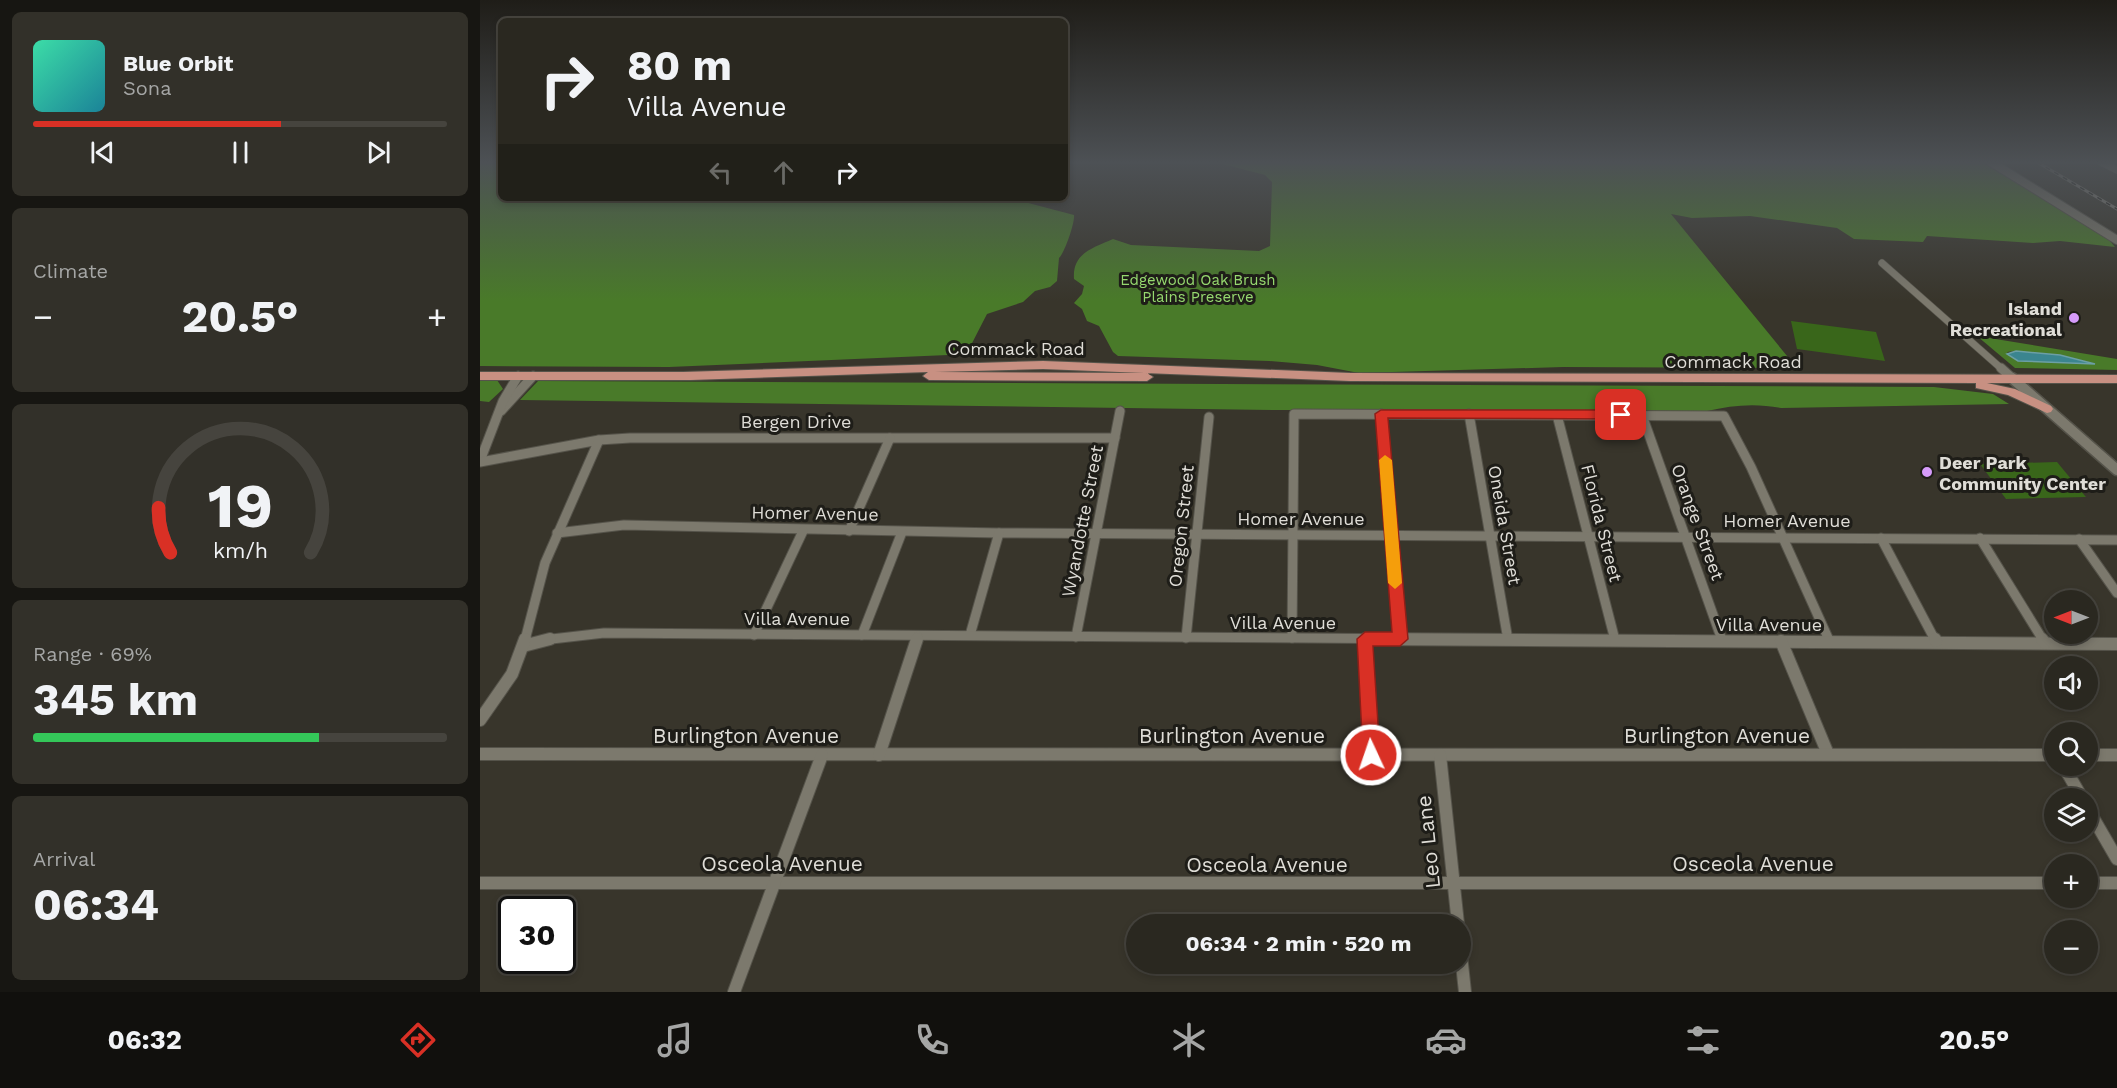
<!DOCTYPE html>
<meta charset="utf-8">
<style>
:root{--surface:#2a2820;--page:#323029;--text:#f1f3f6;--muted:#a5a6a5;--line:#46443e;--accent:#d93025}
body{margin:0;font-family:"Work Sans",sans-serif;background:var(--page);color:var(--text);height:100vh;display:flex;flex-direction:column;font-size:22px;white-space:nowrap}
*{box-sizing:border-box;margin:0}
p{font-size:20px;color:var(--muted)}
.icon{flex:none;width:33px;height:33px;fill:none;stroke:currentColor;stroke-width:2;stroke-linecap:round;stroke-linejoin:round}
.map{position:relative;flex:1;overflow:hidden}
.sheet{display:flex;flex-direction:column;gap:12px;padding:12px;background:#171612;width:480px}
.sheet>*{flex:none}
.guide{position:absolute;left:18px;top:18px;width:570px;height:183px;border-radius:9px;box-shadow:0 3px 9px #0003,0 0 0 2px var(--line);background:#2a2820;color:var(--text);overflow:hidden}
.needle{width:39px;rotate:270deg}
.tools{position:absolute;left:1564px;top:590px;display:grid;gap:12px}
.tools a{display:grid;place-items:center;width:54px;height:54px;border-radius:50%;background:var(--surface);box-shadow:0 3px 9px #0003,0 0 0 2px var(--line);font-size:30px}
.speed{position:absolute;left:18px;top:896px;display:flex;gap:12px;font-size:30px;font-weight:700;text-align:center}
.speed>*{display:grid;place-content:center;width:78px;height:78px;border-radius:50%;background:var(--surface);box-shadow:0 3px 9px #0003,0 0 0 2px var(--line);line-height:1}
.speed .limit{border:3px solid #111;border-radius:9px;background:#fff;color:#111}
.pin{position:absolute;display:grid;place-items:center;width:51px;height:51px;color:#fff;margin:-26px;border-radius:12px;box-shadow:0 3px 9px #0006}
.me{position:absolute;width:66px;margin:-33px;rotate:357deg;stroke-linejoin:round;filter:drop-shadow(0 0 4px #0008)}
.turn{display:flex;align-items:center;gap:21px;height:126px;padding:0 30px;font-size:27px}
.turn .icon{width:78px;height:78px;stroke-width:2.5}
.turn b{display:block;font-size:42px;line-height:51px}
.lanes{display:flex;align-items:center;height:57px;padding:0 30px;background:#0003;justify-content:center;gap:30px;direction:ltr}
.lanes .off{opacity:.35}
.big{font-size:45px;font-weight:700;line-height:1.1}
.sheet .card{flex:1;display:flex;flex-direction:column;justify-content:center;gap:9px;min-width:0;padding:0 21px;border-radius:9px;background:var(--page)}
.sheet .dial{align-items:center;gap:0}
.dial svg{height:156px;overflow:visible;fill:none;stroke:var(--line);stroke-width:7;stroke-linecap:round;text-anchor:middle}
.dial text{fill:var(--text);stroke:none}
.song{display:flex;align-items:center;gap:18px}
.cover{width:72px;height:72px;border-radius:9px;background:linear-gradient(135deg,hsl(160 70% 55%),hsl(190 70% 35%))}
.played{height:6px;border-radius:3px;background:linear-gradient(90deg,var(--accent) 60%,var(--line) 60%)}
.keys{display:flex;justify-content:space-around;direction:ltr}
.heat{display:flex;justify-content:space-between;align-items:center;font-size:33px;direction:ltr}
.charge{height:9px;border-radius:4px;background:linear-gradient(90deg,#34c759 69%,var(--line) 0)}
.trip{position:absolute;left:646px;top:914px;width:345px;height:60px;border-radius:30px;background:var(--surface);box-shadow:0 3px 9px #0003,0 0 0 2px var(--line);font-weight:700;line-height:60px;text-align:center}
.tabs{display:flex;height:96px;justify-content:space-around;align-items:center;background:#11100d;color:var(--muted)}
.tabs .icon{width:42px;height:42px}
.tabs .active{color:var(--accent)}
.tabs b{font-size:27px;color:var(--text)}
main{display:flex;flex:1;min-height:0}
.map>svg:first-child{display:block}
</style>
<main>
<section class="sheet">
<div class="card">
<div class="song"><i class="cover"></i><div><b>Blue Orbit</b><p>Sona</p></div></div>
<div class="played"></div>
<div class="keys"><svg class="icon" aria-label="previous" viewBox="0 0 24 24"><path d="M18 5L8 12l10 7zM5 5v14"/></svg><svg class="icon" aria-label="pause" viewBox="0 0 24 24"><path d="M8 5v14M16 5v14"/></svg><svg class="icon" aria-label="next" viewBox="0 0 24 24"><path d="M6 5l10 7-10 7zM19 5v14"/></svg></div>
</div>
<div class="card"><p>Climate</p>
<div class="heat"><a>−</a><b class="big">20.5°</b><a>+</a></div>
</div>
<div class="card dial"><svg viewBox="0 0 100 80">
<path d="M14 69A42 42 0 1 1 86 69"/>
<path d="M14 69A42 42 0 0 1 8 46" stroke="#d93025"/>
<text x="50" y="56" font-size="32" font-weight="700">19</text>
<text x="50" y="72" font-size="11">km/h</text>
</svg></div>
<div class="card"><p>Range · 69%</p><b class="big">345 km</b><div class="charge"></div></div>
<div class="card"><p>Arrival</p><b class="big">06:34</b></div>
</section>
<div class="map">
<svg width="1637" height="992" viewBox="0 0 1637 992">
<rect width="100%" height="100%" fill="#38352b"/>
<!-- green -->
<g fill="#39661a">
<path d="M1311,321L1396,332L1405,361L1317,349Z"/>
<path d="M1577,462L1606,497L1526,499L1500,464Z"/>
</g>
<!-- forest -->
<g fill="#497a29" fill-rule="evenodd">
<path d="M0,162H21V198H529L594,215C595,223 584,254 579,258L577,281L570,287L555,291L543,302L507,314L489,349L468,355L189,367L0,366Z"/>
<path d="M735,162H1501L1625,235L1635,247L1580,241L1553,243L1447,236L1443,242L1374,239L1357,228L1270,216L1212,218L1191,214L1312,362L1313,368L1083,367L879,373L837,365L789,361L638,356L633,352L619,326L607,321L602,309L594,303L602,294L604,286L594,279C592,253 613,248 633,239L651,245L779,251L790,246L792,182L785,175Z"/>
<path d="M1497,336L1637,359V370L1535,368ZM1536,351L1580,355L1612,363L1538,361L1527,352Z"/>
<path d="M0,380H17L23,389L9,402L0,401Z"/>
<path d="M58,381L1454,387L1513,394L1529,404L1301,408C1276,403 1252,405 1227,411L796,410L40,400Z"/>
</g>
<!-- water -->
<path fill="#3b858f" stroke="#6c9fa5" stroke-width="1.5" d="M1536,351L1580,355L1615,364L1538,361L1527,354Z"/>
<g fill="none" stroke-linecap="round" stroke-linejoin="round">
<defs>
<g id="minor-far2">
<path d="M1621,162L1637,170"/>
<path d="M1402,263L1523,370"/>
</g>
<g id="minor-far1">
<path d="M1521,368L1532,378"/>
<path d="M21,411L53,376"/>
<path d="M901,414L920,639"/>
<path d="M989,414L1028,640"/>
<path d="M1077,415L1135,640"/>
<path d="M1162,415L1242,640"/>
<path d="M0,461L23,401L38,376"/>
<path d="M0,462L119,440L150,438H635"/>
<path d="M369,531L410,438"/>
<path d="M77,533L144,525L519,533L1637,540"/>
<path d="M1401,538L1455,640"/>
<path d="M1500,538L1563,640"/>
<path d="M1599,539L1637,593"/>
<path d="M274,635L323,531"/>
<path d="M382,635L422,532"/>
<path d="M490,635L519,533"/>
<path d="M596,637L640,411"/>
<path d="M706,638L729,417"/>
<path d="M812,638L814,414L1244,416L1271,467L1349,640"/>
<path d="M45,640L65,563L119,440"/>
<path d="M63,640L124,633L1094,640"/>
<path d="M437,640L438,636"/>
</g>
<g id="minor">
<path d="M885,639L891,755"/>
<path d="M888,639L1637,644"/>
<path d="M1455,639L1456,641"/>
<path d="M1562,639L1565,643"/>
<path d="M1301,641L1348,754"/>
<path d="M43,646L70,639"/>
<path d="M0,720L32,674L45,639"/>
<path d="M0,754L1575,755"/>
<path d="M399,755L437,639"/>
<path d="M960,755L978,924"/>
<path d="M1608,755H1637"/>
<path d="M1583,765L1602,798"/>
<path d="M1608,809L1637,859"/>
<path d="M0,883H1575"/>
<path d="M1608,883H1637"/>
<path d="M981,955L985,992"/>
<path d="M254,992L342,755"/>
</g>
<path id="tertiary-far1" d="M1511,162L1637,240"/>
<path id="tertiary" d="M1532,378L1637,470"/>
<path id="primary" d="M563,361L870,373L1637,375V383H1507L1535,389L1571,406L1573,409L1571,412L1567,413L1528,395L1496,388V383L870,381L563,369L455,372L667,373L673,377L667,381L449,380L443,376L448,372L211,380H0V372H203Z"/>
</defs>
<!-- minor-far2 casing -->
<use href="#minor-far2" stroke="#55534a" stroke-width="8"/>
<!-- minor-far1 casing -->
<use href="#minor-far1" stroke="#55534a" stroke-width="11"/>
<!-- minor casing -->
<use href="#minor" stroke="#55534a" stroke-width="14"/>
<!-- tertiary-far1 casing -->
<use href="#tertiary-far1" stroke="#55534a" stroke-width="10"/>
<!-- tertiary casing -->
<use href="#tertiary" stroke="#55534a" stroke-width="13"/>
<!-- primary casing -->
<use href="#primary" stroke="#55534a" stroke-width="2"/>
<!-- minor-far2 -->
<use href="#minor-far2" stroke="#7c796d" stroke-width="7"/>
<!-- minor-far1 -->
<use href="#minor-far1" stroke="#7c796d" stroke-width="9"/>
<!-- minor -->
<use href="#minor" stroke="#7c796d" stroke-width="12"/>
<!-- tertiary-far1 -->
<use href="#tertiary-far1" stroke="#7c796d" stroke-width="8"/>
<!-- tertiary -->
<use href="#tertiary" stroke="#7c796d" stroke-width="10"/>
<!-- primary -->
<use href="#primary" fill="#c89082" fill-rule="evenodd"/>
<defs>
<path id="rail" d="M1557,162L1637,209"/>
</defs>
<!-- rail casing -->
<use href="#rail" stroke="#8b8880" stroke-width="3"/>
<!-- rail -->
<use href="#rail" stroke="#1e1d18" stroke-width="1.5" stroke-dasharray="5" stroke-linecap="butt"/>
</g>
<!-- sky -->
<linearGradient id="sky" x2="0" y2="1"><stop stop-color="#1f1d18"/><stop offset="0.54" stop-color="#4d5155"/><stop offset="1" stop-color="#4d5155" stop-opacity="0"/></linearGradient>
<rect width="1637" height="301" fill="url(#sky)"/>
<!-- route -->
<path fill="#d93025" stroke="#8d1f18" stroke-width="1.5" d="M901,410H1141L1147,415L1141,419L908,418L928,639L920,646H893L900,755L897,760L891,763L885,760L883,755L877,639L885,632H912L895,414Z"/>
<!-- slow -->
<path fill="#f59e0b" d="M905,455L912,460L922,583L915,589L908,583L899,460Z"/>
<!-- markers -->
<g fill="#d69bfa" stroke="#1e1d18" stroke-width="2">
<circle cx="1594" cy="318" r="6"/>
<circle cx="1447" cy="472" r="6"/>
</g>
<g text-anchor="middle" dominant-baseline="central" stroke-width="6" stroke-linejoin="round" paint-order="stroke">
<!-- far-park labels -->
<g font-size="15" fill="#96d96f" stroke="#1e1d18">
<text x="718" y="280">Edgewood Oak Brush<tspan x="718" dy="17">Plains Preserve</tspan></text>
</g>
<!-- poi labels -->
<g font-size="18" font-weight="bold" fill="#dfddd7" stroke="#1e1d18" text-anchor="end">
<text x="1582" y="308">Island<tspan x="1582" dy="21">Recreational</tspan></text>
<text x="1459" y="462" text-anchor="start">Deer Park<tspan x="1459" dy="21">Community Center</tspan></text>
</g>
<!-- street labels -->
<g font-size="18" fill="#dfddd7" stroke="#1e1d18">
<text x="536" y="348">Commack Road</text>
<text x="1253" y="361">Commack Road</text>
<text x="316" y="421">Bergen Drive</text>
<text transform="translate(335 513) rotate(1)">Homer Avenue</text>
<text x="821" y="518">Homer Avenue</text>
<text x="1307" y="520">Homer Avenue</text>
<text transform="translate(602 521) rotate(-79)">Wyandotte Street</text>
<text transform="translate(1218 522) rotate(70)">Orange Street</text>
<text transform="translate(1122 523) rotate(76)">Florida Street</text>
<text transform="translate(1025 525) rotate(80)">Oneida Street</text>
<text transform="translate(701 526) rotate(-84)">Oregon Street</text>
<text x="317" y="618">Villa Avenue</text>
<text x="803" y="622">Villa Avenue</text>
<text x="1289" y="624">Villa Avenue</text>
</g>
<!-- near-street labels -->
<g font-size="21" fill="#dfddd7" stroke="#1e1d18">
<text x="266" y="735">Burlington Avenue</text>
<text x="752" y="735">Burlington Avenue</text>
<text x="1237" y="735">Burlington Avenue</text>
<text transform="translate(948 842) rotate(-96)">Leo Lane</text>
<text x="302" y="863">Osceola Avenue</text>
<text x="1273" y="863">Osceola Avenue</text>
<text x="787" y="864">Osceola Avenue</text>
</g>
</g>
</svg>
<div class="tools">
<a><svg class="needle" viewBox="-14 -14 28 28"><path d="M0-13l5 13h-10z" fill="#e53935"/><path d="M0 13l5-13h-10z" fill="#a5a6a5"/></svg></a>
<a><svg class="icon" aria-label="sound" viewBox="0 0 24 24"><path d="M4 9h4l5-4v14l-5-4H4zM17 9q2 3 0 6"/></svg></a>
<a><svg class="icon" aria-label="search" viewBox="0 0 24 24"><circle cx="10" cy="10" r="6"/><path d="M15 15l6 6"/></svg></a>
<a><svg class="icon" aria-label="layers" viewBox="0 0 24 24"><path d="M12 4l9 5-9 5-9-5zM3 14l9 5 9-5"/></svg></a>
<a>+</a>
<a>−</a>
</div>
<div class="speed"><div class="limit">30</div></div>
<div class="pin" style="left:1141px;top:415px;background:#d93025"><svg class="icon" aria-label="arrive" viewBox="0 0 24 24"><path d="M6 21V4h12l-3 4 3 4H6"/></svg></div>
<svg class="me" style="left:891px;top:755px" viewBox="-20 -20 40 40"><circle r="17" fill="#d93025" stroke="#fff" stroke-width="3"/><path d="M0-11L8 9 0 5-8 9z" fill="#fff"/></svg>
<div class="trip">06:34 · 2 min · 520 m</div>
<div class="guide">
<div class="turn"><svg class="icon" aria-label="right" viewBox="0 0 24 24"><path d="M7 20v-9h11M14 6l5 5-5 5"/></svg><div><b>80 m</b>Villa Avenue</div></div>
<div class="lanes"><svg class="icon off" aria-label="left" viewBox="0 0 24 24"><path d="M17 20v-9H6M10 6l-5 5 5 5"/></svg><svg class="icon off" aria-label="ahead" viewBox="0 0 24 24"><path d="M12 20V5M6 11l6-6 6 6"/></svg><svg class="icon" aria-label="right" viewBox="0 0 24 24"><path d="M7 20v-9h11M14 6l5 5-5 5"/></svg></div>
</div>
</div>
</main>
<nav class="tabs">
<b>06:32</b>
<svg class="icon active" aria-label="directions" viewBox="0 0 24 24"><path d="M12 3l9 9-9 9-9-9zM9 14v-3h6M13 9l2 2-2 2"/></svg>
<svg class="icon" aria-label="music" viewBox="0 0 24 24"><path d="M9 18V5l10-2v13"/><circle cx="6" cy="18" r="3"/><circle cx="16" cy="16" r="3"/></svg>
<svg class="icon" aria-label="phone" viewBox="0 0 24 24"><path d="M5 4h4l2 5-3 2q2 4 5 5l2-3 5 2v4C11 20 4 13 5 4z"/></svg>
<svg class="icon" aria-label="climate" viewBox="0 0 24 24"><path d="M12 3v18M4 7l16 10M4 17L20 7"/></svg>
<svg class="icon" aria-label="car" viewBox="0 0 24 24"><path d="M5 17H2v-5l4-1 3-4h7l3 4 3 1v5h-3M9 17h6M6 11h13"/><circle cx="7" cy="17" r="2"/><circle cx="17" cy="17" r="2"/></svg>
<svg class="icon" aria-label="filters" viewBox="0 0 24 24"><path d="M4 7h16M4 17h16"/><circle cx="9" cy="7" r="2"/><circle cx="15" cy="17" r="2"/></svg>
<b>20.5°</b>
</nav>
